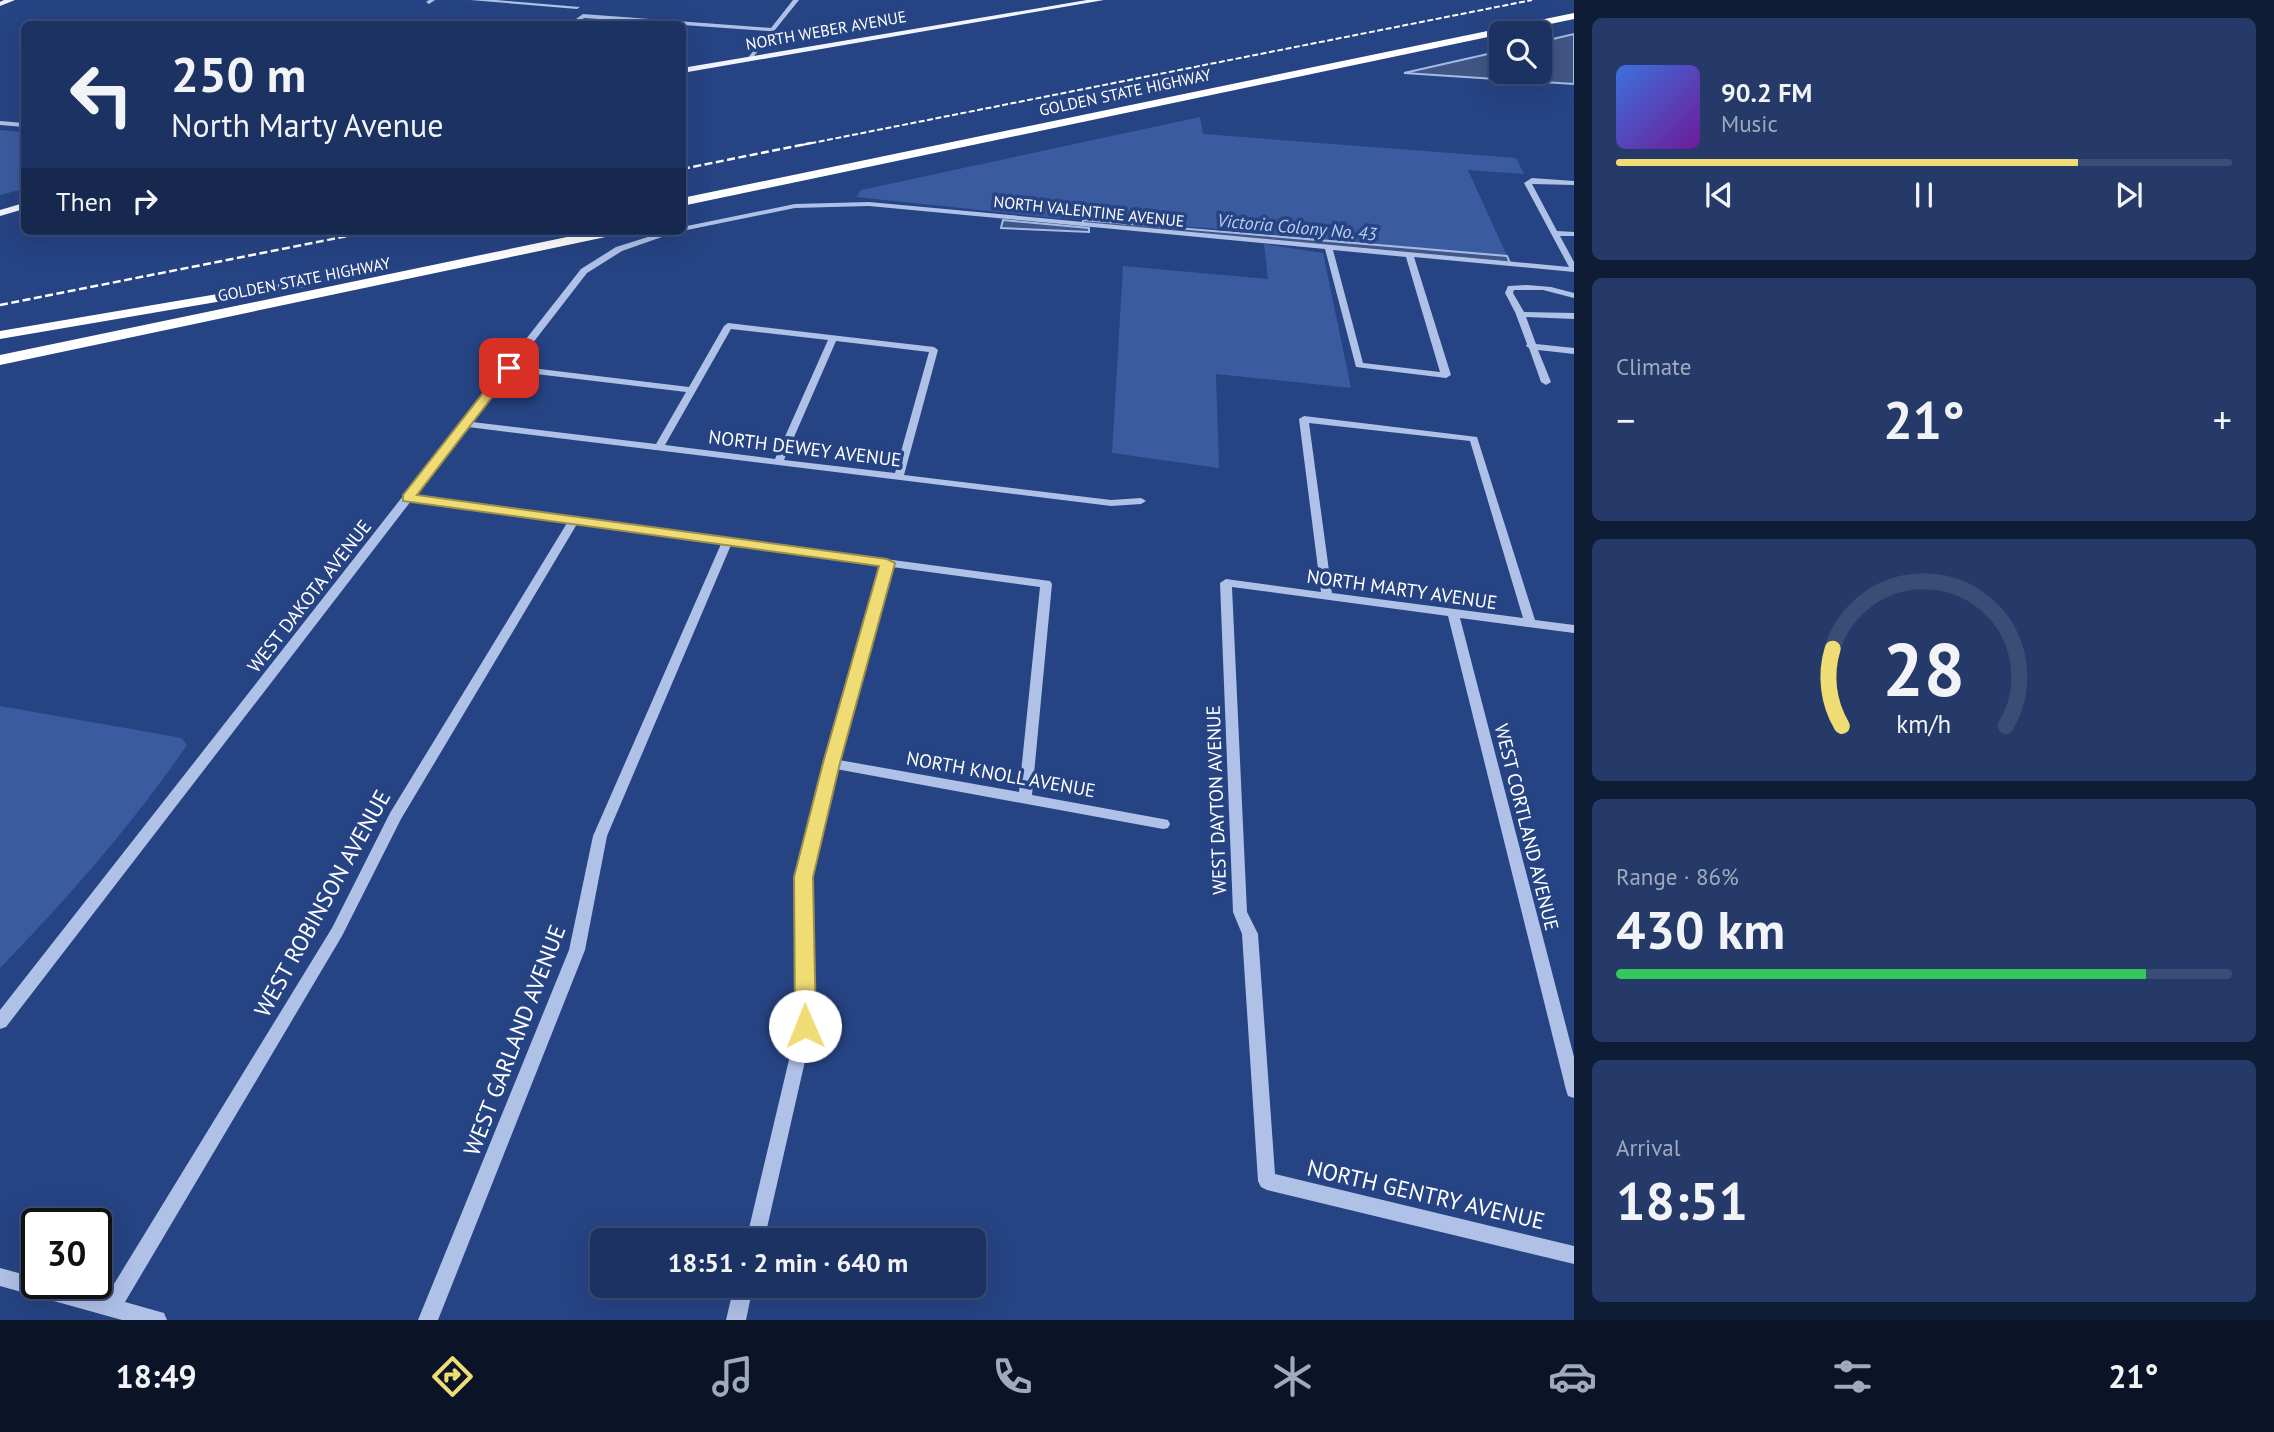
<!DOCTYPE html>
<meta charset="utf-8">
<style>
:root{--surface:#1c3262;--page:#253a68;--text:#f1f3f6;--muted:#a0aabe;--line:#3a4d77;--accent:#f0dc74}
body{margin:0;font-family:"PT Sans",sans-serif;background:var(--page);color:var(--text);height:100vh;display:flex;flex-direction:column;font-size:26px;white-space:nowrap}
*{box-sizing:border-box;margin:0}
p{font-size:23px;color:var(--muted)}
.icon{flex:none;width:38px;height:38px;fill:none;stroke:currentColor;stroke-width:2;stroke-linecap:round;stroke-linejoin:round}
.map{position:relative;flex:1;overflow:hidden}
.details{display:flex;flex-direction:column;gap:18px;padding:18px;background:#0f1c36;width:700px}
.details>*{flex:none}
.guide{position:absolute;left:21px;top:21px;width:665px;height:214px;border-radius:10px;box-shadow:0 7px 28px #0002,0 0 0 2px var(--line);background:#1c3262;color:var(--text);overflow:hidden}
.buttons{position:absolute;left:1489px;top:21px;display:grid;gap:14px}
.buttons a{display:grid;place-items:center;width:63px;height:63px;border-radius:10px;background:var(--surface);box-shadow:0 7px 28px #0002,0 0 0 2px var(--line);font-size:35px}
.speed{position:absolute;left:21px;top:1208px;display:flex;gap:14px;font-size:35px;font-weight:700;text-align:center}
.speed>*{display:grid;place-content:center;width:91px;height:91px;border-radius:50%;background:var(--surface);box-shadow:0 7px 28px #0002,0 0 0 2px var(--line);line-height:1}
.speed .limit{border:4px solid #111;border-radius:10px;background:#fff;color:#111}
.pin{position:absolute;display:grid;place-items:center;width:60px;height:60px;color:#fff;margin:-30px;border-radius:14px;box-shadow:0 4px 10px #0006}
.me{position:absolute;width:77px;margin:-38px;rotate:359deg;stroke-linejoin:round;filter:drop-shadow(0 0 5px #0008)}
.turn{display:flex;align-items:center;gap:24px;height:147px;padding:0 35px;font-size:32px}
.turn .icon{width:91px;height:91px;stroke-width:2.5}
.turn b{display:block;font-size:49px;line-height:60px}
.then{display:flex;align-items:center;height:66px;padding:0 35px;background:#0003;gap:14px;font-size:26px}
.big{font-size:52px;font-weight:700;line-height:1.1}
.details .tile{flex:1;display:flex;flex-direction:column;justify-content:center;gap:10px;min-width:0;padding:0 24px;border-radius:10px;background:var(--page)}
.details .dial{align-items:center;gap:0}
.dial svg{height:182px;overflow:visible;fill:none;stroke:var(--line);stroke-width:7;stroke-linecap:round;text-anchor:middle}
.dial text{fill:var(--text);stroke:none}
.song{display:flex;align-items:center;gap:21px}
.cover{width:84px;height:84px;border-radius:10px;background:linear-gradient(135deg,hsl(220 70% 55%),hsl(280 70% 35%))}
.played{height:7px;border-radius:4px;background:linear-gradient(90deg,var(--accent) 75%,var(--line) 75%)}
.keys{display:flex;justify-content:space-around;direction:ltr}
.heat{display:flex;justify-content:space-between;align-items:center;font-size:38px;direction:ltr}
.charge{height:10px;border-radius:5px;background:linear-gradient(90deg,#34c759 86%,var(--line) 0)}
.trip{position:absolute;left:590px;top:1228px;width:396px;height:70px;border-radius:10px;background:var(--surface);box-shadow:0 7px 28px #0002,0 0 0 2px var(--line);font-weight:700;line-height:70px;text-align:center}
.tabs{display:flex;height:112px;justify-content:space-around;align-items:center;background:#0b1427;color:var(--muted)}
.tabs .icon{width:49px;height:49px}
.tabs .on{color:var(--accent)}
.tabs b{font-size:32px;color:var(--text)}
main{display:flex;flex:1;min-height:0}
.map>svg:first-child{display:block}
</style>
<main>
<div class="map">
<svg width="1574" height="1320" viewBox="0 0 1574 1320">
<rect width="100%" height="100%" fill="#264383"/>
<!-- green -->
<g fill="#3b5ba0">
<path d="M1200,117L1203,134L1516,158L1524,174L1468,170L1507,256L1207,228L1056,218L856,197L861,190Z"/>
<path d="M0,130L24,132V189L0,195Z"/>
<path d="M1264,244L1323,253L1351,388L1216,374L1219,468L1112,453L1123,266L1268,279Z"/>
<path d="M0,706L182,738L187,745C132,825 68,898 0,968Z"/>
</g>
<!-- water -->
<g fill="#415685" stroke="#a4bbe8" stroke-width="2">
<path d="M1574,34V84L1404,73L1501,51L1502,72H1540V42Z"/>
<path d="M1003,220L1089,228V232L1001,228Z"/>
<path d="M1083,220L1507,256L1510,263L1083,224Z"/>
</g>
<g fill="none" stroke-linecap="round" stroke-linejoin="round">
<!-- minor -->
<g fill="#afc1e7" fill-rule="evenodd">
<path d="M429,0H435L429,4L426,2Z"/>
<path d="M470,0H496L580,7L577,9Z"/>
<path d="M793,0H799L750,61L747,59L769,31L584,18L575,24H569L583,14L771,28Z"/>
<path d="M0,121L24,123V127L0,125Z"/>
<path d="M1532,178L1574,181V185L1532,184L1557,231L1574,232V236H1560L1574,262V272L1414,257L1451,375L1446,378L1356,367L1325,249L869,206L795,208L682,231H681L682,227L795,204L869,202L1569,267L1524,183ZM1333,250L1406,257L1440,372L1363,363Z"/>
<path d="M667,231H679L622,251L587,273L515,366L689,387L724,326L728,323L934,347L938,350L904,475L1111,500L1141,498L1146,501L1141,504L1111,506L468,427L415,496L1050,581L1052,584L1032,795L1163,819L1168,820L1170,824L1168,828L1163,829L836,769L811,877L813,1026L764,1241H746L797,1026V877L824,763L881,565L731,545L607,836L585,950L438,1320H418L569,950L593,836L721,544L577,524L401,819L342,936L125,1302L164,1313L167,1320H122L0,1286V1268L37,1278V1283H56L106,1297L332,928L390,813L567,523L411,501L6,1027L0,1029V1010L581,269L616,247ZM731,329L828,340L775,459L665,445ZM836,341L929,352L895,473L784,460ZM511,371L686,392L656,444L472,422ZM892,567L1040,587L1019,792L839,760Z"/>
<path d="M1527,285L1551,287L1574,293V298L1543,290H1514L1513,293L1524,312L1574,313V319L1526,317L1536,344L1574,348V354L1538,350L1551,382L1546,385L1541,382L1529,348L1526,346L1527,344L1515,312L1505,293L1508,286Z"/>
<path d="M1304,416L1477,437L1535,620L1574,625V633L1460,618L1574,1057V1098L1568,1096L1566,1090L1448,616L1232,587L1247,912L1258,934L1275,1174L1574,1246V1264L1267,1190L1261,1187L1258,1181L1242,934L1233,912L1220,583L1226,579L1321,592L1299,419ZM1309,423L1470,441L1523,618L1332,593Z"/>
<path d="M734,1286H753L746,1320H726Z"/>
</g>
<!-- major -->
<g fill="#f1f4fd" fill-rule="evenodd">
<path d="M4,0H15L0,6V2Z"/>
<path d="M1087,0H1104L682,73V68Z"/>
<path d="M24,203V209L0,216V210Z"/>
</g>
<!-- highway -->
<g fill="#fff" fill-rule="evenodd">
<path d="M1574,13V19L682,206V198Z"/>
<path d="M596,231H622L615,235L0,365V355Z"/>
<path d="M306,279L311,280V286L0,339V331Z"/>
</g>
<!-- rail-far1 -->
<path stroke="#fff" stroke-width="2" stroke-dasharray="6 2.5" stroke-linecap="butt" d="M802,145L1532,0"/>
<!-- rail -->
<g stroke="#fff" stroke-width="2.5" stroke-dasharray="8 3.5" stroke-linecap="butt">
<path d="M682,169L811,143"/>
<path d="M0,305L373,231"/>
</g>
</g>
<!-- route -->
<path fill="#f0dc74" stroke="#9c8f4b" stroke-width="2" d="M509,364L513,365V370L417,495L887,559L895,563L840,763L813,877L816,1026L813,1033L805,1035L798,1033L795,1026L794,877L823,763L879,566L403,501V495L505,365Z"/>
<g text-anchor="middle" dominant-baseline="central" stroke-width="7" stroke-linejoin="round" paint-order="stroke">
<!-- far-street labels -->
<g font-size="16" fill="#fff" stroke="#264383">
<text transform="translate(826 30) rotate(-10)">NORTH WEBER AVENUE</text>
<text transform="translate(1125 92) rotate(-12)">GOLDEN STATE HIGHWAY</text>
<text transform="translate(1089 211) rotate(6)">NORTH VALENTINE AVENUE</text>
<text transform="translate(304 279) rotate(-11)">GOLDEN STATE HIGHWAY</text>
</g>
<!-- far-water labels -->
<g font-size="18" font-style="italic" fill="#bbccef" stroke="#264383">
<text transform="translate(1297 227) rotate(5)">Victoria Colony No. 43</text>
</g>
<!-- street labels -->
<g font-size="19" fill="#fff" stroke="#264383">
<text transform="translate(805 448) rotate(7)">NORTH DEWEY AVENUE</text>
<text transform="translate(1402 589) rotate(8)">NORTH MARTY AVENUE</text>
<text transform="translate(309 596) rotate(-52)">WEST DAKOTA AVENUE</text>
<text transform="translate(1001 774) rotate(10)">NORTH KNOLL AVENUE</text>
<text transform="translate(1216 800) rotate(-92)">WEST DAYTON AVENUE</text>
<text transform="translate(1527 827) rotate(76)">WEST CORTLAND AVENUE</text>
</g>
<!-- near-street labels -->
<g font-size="23" fill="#fff" stroke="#264383">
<text transform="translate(322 903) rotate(-61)">WEST ROBINSON AVENUE</text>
<text transform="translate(514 1040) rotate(-69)">WEST GARLAND AVENUE</text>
<text transform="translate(1426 1194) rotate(13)">NORTH GENTRY AVENUE</text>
</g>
</g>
</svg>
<div class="buttons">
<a><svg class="icon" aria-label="search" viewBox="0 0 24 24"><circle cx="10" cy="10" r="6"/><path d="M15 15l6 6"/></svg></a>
</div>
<div class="speed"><div class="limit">30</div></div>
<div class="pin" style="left:509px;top:368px;background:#d93025"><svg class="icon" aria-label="arrive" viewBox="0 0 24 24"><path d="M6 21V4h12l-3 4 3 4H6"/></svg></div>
<svg class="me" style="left:805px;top:1026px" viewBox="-20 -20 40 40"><circle r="19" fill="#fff"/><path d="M0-13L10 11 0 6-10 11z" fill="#f0dc74"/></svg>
<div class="trip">18:51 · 2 min · 640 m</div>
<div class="guide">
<div class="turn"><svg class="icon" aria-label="left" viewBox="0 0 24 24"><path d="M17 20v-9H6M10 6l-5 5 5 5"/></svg><div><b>250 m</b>North Marty Avenue</div></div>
<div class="then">Then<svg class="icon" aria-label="right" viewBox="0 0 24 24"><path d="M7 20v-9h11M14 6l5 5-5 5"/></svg></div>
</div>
</div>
<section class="details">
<div class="tile">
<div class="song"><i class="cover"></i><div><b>90.2 FM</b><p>Music</p></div></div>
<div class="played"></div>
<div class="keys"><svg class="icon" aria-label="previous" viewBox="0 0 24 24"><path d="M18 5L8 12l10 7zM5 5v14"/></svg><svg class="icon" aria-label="pause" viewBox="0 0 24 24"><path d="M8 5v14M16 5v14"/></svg><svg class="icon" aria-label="next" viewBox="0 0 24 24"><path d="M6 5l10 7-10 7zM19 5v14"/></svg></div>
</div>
<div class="tile"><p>Climate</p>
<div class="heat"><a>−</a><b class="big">21°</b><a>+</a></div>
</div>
<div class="tile dial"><svg viewBox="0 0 100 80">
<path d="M14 69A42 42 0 1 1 86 69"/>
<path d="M14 69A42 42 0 0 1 10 35" stroke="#f0dc74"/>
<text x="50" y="56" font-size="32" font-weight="700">28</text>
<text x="50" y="72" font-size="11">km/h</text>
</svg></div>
<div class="tile"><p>Range · 86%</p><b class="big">430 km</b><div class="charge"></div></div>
<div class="tile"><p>Arrival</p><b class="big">18:51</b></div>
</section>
</main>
<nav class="tabs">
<b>18:49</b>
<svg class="icon on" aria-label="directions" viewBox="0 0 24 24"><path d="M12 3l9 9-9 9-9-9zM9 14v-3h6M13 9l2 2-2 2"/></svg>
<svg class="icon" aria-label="music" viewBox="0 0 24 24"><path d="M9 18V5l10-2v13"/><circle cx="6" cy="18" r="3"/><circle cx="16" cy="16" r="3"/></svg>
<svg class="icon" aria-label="phone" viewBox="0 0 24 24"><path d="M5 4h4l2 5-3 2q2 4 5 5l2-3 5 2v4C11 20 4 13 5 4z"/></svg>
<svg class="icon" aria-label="climate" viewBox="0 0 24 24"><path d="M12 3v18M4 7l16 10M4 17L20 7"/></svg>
<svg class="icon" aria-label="car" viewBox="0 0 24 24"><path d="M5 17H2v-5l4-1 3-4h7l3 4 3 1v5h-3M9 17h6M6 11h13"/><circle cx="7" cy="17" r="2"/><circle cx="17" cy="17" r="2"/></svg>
<svg class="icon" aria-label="filters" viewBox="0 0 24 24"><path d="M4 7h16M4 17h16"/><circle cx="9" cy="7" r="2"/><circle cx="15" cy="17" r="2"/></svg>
<b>21°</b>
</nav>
